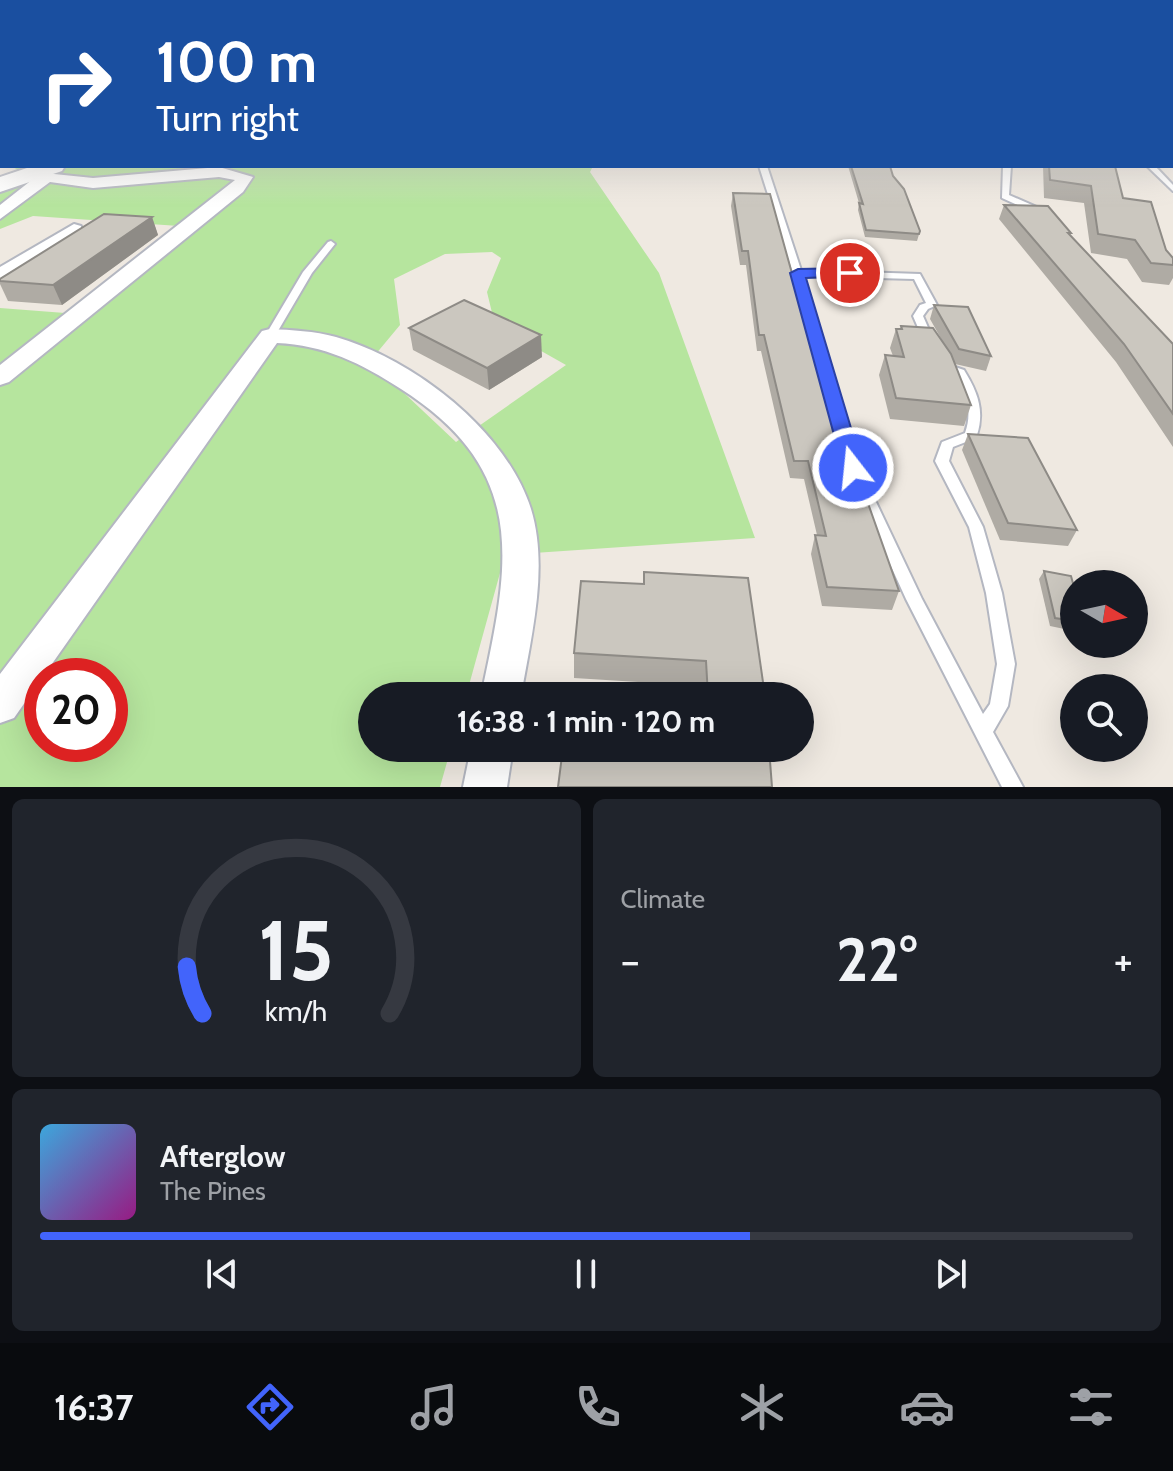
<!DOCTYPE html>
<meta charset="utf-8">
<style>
:root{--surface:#171b24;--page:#20242c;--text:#f1f3f6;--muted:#9ea1a6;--line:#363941;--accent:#4264fb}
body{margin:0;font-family:Cabin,sans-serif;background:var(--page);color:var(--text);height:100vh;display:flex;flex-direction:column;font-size:30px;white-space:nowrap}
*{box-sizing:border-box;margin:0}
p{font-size:26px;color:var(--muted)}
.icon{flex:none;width:44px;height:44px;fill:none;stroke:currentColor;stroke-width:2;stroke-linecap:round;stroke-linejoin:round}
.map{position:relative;height:787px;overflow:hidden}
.side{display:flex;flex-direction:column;gap:12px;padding:12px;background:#0d0f14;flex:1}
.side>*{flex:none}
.top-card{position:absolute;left:0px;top:0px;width:1174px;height:168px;box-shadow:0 8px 32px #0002;background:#1a4fa0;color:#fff;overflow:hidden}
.needle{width:52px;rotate:99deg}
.buttons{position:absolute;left:1060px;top:570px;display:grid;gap:16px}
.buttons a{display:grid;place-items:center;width:88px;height:88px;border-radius:50%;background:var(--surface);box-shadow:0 8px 32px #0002;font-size:40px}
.speed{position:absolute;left:24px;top:658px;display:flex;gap:16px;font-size:40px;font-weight:700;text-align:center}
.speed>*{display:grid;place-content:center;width:104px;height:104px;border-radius:50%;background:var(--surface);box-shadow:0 8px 32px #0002;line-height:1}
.speed .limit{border:12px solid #d22;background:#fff;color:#111}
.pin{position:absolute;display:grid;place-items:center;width:68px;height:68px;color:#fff;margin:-34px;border:4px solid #fff;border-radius:50%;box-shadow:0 2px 8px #0007}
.me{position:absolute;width:88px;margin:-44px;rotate:344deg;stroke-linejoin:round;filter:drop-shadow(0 0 6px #0008)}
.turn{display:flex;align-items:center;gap:28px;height:168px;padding:0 24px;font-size:36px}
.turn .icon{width:104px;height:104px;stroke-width:2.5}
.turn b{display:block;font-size:56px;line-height:68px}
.big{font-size:60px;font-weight:700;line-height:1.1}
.side .card{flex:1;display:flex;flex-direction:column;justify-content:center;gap:12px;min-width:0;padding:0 28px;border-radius:12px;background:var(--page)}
.side .dial{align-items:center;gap:0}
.dial svg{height:208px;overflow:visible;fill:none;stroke:var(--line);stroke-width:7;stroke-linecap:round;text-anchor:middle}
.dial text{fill:var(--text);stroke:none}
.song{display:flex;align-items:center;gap:24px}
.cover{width:96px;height:96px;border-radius:12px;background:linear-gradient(135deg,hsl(200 70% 55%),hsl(310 70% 35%))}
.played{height:8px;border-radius:4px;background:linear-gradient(90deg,var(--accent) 65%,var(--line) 65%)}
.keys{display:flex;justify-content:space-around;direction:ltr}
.heat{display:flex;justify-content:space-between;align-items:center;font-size:44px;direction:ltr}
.side .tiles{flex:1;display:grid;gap:12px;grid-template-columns:1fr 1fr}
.card:last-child{grid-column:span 2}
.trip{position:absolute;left:358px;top:682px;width:456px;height:80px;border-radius:40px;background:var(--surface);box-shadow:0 8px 32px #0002;font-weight:700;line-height:80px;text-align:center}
.tabs{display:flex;height:128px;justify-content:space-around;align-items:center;background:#090b0e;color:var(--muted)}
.tabs .icon{width:56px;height:56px}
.tabs .selected{color:var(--accent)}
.tabs b{font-size:36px;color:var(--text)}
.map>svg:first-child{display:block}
</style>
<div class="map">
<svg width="1173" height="787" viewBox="0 0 1173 787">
<rect width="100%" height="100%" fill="#efe9e1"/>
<!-- green -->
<path fill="#b6e59e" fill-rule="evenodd" d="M10,166H593L590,172L659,273L755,538L505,555L466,696H372V748H451L440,787H0V308L65,313L179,226L33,216L0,229V181L23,172ZM492,252L501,258L487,292L495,325L566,365L456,442L370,361L400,325L394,279L445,254ZM42,676H110V744H42Z"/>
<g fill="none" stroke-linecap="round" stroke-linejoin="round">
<defs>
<g id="service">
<path d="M759,166H767L801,270L920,274L937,305L928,309L923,316L933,339L928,342L923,339L913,316L920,305L926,303L914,279L803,276L855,451L853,454H843L841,451L804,308Z"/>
<path d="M1003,166H1011L1009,195L1039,208V212H1033L1002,198Z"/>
<path d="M1147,166H1155L1173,185V191Z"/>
<path d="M331,241L335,244L312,273L275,336L270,339L266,338L265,336L303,272L328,242Z"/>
<path d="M945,361L949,362L952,366L964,370C977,391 985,410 977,435L976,438L953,447L949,461L983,527L1002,593L1015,664L1008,706L993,732L1023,787H1002L906,599L853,483L855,480H865L867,483L922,599L983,714L990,704L997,664L986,593L969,527L935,461L942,442L965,433C973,411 966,394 955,374L943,370L939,364Z"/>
</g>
<g id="minor">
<path d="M1172,152L1173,153V163L1172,162Z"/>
<path d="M219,167L253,177L243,192L9,382L0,385V365L235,180L219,177L93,188L50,182L0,219V205L33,179L25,177V171L93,178Z"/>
<path d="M74,224L81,226V234L0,282V267Z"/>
<path d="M270,329C292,330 314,331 336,337C413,359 506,430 531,509C549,568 531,637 521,696H481C509,565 531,472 401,389C361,363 324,345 277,343L14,718L0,723V674L262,331Z"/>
<path d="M471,748H513L507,787H463Z"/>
</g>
<path id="secondary" d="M33,166H65L62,171L0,192V177Z"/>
</defs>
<!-- service casing -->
<use href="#service" stroke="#b4b7c1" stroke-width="4"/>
<!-- minor casing -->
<use href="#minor" stroke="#b4b7c1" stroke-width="4"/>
<!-- secondary casing -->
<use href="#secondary" stroke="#b4b7c1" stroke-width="4"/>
<!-- service -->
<use href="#service" fill="#fff" fill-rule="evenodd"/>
<!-- minor -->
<use href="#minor" fill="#fff" fill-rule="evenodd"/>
<!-- secondary -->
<use href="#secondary" fill="#fff" fill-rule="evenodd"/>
</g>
<!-- wall -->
<g fill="#afaba4">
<path d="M848,166H890L893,176L920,231L917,241L865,237L858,210L859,203Z"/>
<path d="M1043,166H1115L1123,198L1173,258V278L1169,285L1142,282L1127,259L1091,253L1084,203L1044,198Z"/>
<path d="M733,193L811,342L899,591L892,610L822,606L811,554L815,535H817L804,479L790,478L761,351H757L746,265H740L731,206Z"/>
<path d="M1004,205L1071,233L1070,235L1173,344V447L1116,362L999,219Z"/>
<path d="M152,217L158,235L62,305L8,301L0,284V279Z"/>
<path d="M934,305L991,356L986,371L955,364L971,405L964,426L890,419L879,375L885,355L893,356L890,348L896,329H900L901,326L943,342L930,319Z"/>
<path d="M409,328L542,357L489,390L413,350Z"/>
<path d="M968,434L1077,530L1068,546L1000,540L962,450Z"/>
<path d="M1044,571L1074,587V631L1050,626L1039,579Z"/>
<path d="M644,572L765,696H703L702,686L574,678V653L643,584Z"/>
</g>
<!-- shaded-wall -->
<g fill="#8e8b86">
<path d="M0,112H2V124L0,125Z"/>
<path d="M152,217L158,235L62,305L53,285Z"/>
<path d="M541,335L542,357L489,390L487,368Z"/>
</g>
<!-- building -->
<g fill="#cbc7bf" stroke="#8e8b86" stroke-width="2">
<rect x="0" y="94" width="2" height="18"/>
<path d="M851,166H890L893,176L904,189L920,231L919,234L866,230L859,203L863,204Z"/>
<path d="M1049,166H1115L1123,198L1151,202L1166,250L1173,258V265L1151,263L1135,240L1098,234L1091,186L1050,180Z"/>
<path d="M733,193L770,194L811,342L899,591L827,587L815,535L826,536L808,461H794L764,335H759L748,251H742Z"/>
<path d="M1004,205L1048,206L1071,233H1068L1173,344V414L1124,344Z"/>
<path d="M104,214L152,217L53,285L0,281V279Z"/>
<path d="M464,300L541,335L487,368L409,328Z"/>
<path d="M934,305L968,307L991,356L959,349Z"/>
<path d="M901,326L933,328L951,354L971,405L896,398L885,355L904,357L896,329H902Z"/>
<path d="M968,434L1028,438L1077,530L1008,523Z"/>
<path d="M1044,571L1071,576L1074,587V621L1055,618Z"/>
<path d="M644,572L748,578L765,696H708L706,661L574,653L581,581L644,584Z"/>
<path d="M563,748H769L772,787H558Z"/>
</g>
<!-- sky -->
<linearGradient id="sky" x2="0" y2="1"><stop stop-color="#7abfeb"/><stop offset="0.46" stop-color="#f8f5f2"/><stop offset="1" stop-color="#f8f5f2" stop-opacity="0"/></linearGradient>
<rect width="1173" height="205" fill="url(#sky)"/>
<!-- route -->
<path fill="#4264fb" stroke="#2b41a3" stroke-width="2" d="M850,268L857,273L855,276L806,278L863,468L853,474L843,468L790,273L798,269Z"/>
</svg>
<div class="buttons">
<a><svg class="needle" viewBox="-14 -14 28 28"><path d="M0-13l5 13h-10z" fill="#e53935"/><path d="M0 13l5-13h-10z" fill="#9ea1a6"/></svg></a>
<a><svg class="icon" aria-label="search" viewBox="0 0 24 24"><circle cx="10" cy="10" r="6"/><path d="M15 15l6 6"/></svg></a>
</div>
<div class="speed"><div class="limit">20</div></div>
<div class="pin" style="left:850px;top:273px;background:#d93025"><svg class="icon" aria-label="arrive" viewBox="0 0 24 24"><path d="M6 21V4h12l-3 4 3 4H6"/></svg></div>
<svg class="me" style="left:853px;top:468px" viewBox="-20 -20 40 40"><circle r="17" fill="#4264fb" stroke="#fff" stroke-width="3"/><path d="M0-11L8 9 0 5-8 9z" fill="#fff"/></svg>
<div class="trip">16:38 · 1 min · 120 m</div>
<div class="top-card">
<div class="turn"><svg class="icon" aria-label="right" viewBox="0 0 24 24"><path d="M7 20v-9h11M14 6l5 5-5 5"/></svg><div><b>100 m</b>Turn right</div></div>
</div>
</div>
<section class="side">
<div class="tiles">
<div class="card dial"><svg viewBox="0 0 100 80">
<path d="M14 69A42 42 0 1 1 86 69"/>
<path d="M14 69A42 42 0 0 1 8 51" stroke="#4264fb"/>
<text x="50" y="56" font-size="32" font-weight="700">15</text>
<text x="50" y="72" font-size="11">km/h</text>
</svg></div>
<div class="card"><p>Climate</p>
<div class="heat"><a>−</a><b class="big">22°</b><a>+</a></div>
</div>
<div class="card">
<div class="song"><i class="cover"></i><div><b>Afterglow</b><p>The Pines</p></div></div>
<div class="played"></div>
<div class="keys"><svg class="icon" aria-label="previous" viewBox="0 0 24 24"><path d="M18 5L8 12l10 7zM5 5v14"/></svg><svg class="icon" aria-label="pause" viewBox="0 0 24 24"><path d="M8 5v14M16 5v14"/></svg><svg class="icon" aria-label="next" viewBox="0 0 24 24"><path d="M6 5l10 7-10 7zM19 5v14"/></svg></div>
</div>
</div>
</section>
<nav class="tabs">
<b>16:37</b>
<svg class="icon selected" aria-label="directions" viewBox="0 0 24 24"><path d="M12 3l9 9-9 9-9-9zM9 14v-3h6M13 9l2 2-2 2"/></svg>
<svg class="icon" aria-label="music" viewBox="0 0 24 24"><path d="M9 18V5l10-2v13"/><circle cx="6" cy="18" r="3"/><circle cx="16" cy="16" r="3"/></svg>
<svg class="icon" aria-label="phone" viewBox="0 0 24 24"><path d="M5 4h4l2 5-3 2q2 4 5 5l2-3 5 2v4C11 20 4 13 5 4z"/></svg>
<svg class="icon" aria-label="climate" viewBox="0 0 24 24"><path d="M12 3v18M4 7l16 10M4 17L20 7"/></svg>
<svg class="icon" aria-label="car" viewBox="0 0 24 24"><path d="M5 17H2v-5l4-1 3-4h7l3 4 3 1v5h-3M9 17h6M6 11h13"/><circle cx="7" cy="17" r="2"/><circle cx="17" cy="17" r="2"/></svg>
<svg class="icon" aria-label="filters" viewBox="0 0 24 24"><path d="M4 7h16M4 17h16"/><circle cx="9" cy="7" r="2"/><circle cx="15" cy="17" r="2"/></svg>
</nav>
